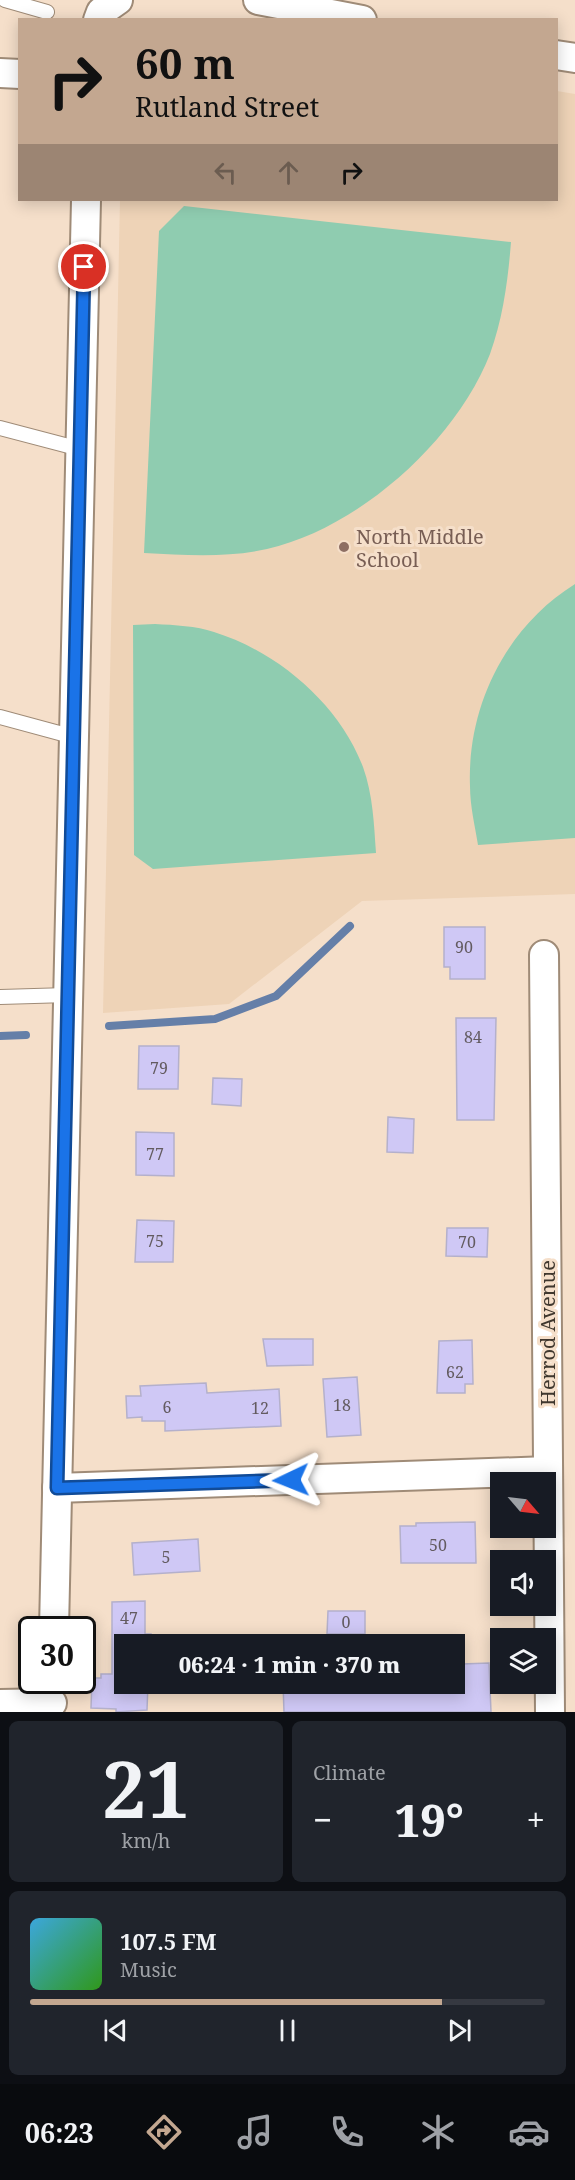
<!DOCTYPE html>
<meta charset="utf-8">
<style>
:root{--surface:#171b24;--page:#20242c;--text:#f1f3f6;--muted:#9ea1a6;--line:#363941;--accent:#c3a790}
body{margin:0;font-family:"Noto Serif",serif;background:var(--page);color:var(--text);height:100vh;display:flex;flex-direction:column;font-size:22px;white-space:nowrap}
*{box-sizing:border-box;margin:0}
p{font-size:20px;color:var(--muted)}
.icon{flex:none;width:33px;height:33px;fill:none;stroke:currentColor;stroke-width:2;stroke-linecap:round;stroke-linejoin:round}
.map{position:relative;height:1712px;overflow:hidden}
.drawer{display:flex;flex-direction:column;gap:9px;padding:9px;background:#0d0f14;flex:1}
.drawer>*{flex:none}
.hud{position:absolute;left:18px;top:18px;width:540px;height:183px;border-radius:0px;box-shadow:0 3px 15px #0003;background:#c3a790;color:#111;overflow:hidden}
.needle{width:39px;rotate:118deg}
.fabs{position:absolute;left:490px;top:1472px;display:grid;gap:12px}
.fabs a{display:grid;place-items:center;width:66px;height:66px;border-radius:0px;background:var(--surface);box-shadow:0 3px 15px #0003;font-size:30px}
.speed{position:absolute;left:18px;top:1616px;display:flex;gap:12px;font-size:30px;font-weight:700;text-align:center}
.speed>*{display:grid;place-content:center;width:78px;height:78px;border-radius:50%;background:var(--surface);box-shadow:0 3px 15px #0003;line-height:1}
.speed .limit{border:3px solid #111;border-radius:9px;background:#fff;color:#111}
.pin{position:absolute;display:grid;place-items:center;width:51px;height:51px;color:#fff;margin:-26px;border:3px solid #fff;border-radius:50%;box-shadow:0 2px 6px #0007}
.me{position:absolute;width:66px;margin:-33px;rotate:268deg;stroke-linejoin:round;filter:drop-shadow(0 0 4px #0008)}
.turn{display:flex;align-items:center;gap:21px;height:126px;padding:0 18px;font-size:27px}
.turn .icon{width:78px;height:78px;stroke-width:2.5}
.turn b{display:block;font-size:42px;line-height:51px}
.lanes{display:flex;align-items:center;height:57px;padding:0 18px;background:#0003;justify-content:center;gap:30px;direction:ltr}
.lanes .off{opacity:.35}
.big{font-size:45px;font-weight:800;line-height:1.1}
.drawer .tile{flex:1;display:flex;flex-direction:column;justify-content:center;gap:9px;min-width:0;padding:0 21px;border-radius:9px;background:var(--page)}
.drawer .dial{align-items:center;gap:0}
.dial b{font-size:78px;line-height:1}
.song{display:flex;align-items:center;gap:18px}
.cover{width:72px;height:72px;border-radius:9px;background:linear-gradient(135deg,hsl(200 70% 55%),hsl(110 70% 35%))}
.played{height:6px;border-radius:3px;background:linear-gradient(90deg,var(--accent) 80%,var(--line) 80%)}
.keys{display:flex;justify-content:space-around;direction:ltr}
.heat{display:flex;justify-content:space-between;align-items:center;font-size:33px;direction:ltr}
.drawer .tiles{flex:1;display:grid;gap:9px;grid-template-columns:1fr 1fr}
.tile:last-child{grid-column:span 2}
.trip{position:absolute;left:114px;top:1634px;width:351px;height:60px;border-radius:0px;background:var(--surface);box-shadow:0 3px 15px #0003;font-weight:800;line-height:60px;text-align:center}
.tab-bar{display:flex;height:96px;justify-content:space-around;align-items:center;background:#090b0e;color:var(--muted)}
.tab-bar .icon{width:42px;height:42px}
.tab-bar .current{color:var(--accent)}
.tab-bar b{font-size:27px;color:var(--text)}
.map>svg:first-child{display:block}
</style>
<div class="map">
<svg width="575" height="1712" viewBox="0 0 575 1712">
<rect width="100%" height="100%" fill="#f5dfca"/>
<!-- built -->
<path fill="#eed3b7" d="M557,91L575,94V894L362,901L229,1004L103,1013L120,200H556Z"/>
<!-- green -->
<g fill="#8fccb0">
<path d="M184,206L511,242C508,280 503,318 490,354C456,441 359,528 267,549C227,558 185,555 144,553L159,231Z"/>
<path d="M575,584V838L478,845C475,826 470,806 470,786C467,706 506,627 575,584Z"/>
<path d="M155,624C175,625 196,626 214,632C278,652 339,704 363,767C373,795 374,824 376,853L153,869L134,855L133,625Z"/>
</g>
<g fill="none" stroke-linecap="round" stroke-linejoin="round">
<!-- stream -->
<g stroke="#657fa8" stroke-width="8">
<path d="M109,1026L215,1019L276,996L350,926"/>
<path d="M0,1036L26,1035"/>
</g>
</g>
<!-- building -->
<g fill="#cfc8f5" stroke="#b4b0cb" stroke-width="1.5">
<path d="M444,927H485V979H450V967H444Z"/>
<path d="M456,1018H496L494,1120H457Z"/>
<path d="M139,1046H179L178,1089H138Z"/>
<path d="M213,1078L242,1079L241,1106L212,1104Z"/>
<path d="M388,1117L414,1119L413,1153L387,1152Z"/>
<path d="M136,1132L174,1133V1176L136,1175Z"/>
<path d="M137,1220L174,1221L173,1262H135Z"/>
<path d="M447,1228H488L487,1257L446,1256Z"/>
<path d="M263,1339H313V1365L267,1366Z"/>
<path d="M472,1340L473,1384H465V1393H437L439,1341Z"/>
<path d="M357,1377L361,1435L327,1437L323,1379Z"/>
<path d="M206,1383L207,1393L279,1389L281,1426L165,1431V1421H142V1417L127,1418L126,1396H141L140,1386Z"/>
<path d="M475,1522L476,1563H401L400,1526H416V1523Z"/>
<path d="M198,1539L200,1571L134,1575L132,1543Z"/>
<path d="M145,1601V1634H151V1644H124V1683H148L147,1710L116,1712V1709L91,1708L92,1678H101V1674H112V1602Z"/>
<path d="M328,1611H365V1634H327Z"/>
<path d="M489,1663L491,1712H284L283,1683H454V1671H462V1664Z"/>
</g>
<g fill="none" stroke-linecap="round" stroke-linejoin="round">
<defs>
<g id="lane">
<path d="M5,0L47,12"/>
<path d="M0,428L80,449"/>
<path d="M0,717L74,737"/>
<path d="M0,997L68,995"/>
</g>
<g id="street">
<path d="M258,0L362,20"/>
<path d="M98,20L101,12L118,0"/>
<path d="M556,55L575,58"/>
<path d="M0,73L20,74"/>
<path d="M544,955L550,1712"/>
<path d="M57,1488L548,1471"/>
<path d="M54,1629L86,200"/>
<path d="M0,1704L52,1703"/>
</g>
</defs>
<!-- lane casing -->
<use href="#lane" stroke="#9f8b77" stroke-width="16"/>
<!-- street casing -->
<use href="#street" stroke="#9f8b77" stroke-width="32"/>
<!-- lane -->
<use href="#lane" stroke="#fff" stroke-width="14"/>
<!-- street -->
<use href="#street" stroke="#fff" stroke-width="28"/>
</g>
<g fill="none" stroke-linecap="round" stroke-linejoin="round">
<defs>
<path id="route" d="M84,267L57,1488L291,1480"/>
</defs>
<!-- route casing -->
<use href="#route" stroke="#114b97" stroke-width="15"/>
<!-- route -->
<use href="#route" stroke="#1a73e8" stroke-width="10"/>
</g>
<!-- markers -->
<circle fill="#8d6e63" stroke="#f5dfca" stroke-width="2" cx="344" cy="547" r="6"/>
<g text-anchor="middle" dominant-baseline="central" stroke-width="6" stroke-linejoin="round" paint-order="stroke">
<!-- number labels -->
<g font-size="16" fill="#635b60">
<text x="464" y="947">90</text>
<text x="473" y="1037">84</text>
<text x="159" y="1068">79</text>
<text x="155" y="1154">77</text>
<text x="155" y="1241">75</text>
<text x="467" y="1242">70</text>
<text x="455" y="1372">62</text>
<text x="342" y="1405">18</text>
<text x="167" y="1407">6</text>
<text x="260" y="1408">12</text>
<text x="438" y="1545">50</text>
<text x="166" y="1557">5</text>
<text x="129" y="1618">47</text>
<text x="346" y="1622">0</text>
</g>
<!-- education labels -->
<g font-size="20" fill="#785e54" stroke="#f5dfca" text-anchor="start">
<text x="356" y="536">North Middle<tspan x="356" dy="23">School</tspan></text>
</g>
<!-- street labels -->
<g font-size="20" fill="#3f372e" stroke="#f5dfca">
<text transform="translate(547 1333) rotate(-90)">Herrod Avenue</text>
</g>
</g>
</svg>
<div class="fabs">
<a><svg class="needle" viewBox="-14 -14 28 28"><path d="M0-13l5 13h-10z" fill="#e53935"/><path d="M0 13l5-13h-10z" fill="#9ea1a6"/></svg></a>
<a><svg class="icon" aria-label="sound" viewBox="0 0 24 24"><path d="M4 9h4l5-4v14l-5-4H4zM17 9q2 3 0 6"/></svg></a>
<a><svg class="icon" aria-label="layers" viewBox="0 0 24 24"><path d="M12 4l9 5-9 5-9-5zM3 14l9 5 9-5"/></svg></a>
</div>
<div class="speed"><div class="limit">30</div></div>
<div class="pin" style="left:84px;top:267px;background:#d93025"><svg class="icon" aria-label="arrive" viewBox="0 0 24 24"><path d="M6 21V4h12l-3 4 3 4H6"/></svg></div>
<svg class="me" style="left:291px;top:1480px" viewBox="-20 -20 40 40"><path d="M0-17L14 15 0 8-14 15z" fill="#1a73e8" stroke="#fff" stroke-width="4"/></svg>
<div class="trip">06:24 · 1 min · 370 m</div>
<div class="hud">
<div class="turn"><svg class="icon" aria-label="right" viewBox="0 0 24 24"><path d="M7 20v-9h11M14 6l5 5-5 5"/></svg><div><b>60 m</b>Rutland Street</div></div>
<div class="lanes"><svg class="icon off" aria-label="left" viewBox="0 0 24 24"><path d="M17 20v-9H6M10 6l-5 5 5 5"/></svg><svg class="icon off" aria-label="ahead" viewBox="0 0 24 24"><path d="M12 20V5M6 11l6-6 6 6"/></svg><svg class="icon" aria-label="right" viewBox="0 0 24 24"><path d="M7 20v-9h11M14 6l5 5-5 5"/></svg></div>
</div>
</div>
<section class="drawer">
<div class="tiles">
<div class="tile dial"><b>21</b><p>km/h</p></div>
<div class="tile"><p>Climate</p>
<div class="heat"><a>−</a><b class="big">19°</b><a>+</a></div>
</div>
<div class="tile">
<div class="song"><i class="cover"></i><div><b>107.5 FM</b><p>Music</p></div></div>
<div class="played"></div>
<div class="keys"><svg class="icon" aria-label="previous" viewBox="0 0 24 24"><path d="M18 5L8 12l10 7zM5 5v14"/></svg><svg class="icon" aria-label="pause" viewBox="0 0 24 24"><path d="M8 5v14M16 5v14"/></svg><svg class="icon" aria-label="next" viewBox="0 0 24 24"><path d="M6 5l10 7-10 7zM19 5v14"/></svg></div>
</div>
</div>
</section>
<nav class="tab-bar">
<b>06:23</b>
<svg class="icon current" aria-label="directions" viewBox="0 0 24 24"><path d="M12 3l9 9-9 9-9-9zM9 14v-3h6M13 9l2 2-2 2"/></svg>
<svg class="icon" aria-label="music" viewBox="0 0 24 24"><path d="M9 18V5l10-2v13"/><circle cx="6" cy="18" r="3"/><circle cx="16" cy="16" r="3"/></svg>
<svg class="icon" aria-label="phone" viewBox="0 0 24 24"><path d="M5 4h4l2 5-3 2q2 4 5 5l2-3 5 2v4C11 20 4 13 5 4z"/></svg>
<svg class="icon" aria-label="climate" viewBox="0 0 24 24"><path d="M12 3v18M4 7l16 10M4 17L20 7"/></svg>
<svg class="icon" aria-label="car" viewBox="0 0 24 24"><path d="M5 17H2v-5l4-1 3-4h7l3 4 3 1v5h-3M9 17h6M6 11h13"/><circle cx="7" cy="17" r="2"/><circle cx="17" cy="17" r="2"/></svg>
</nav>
